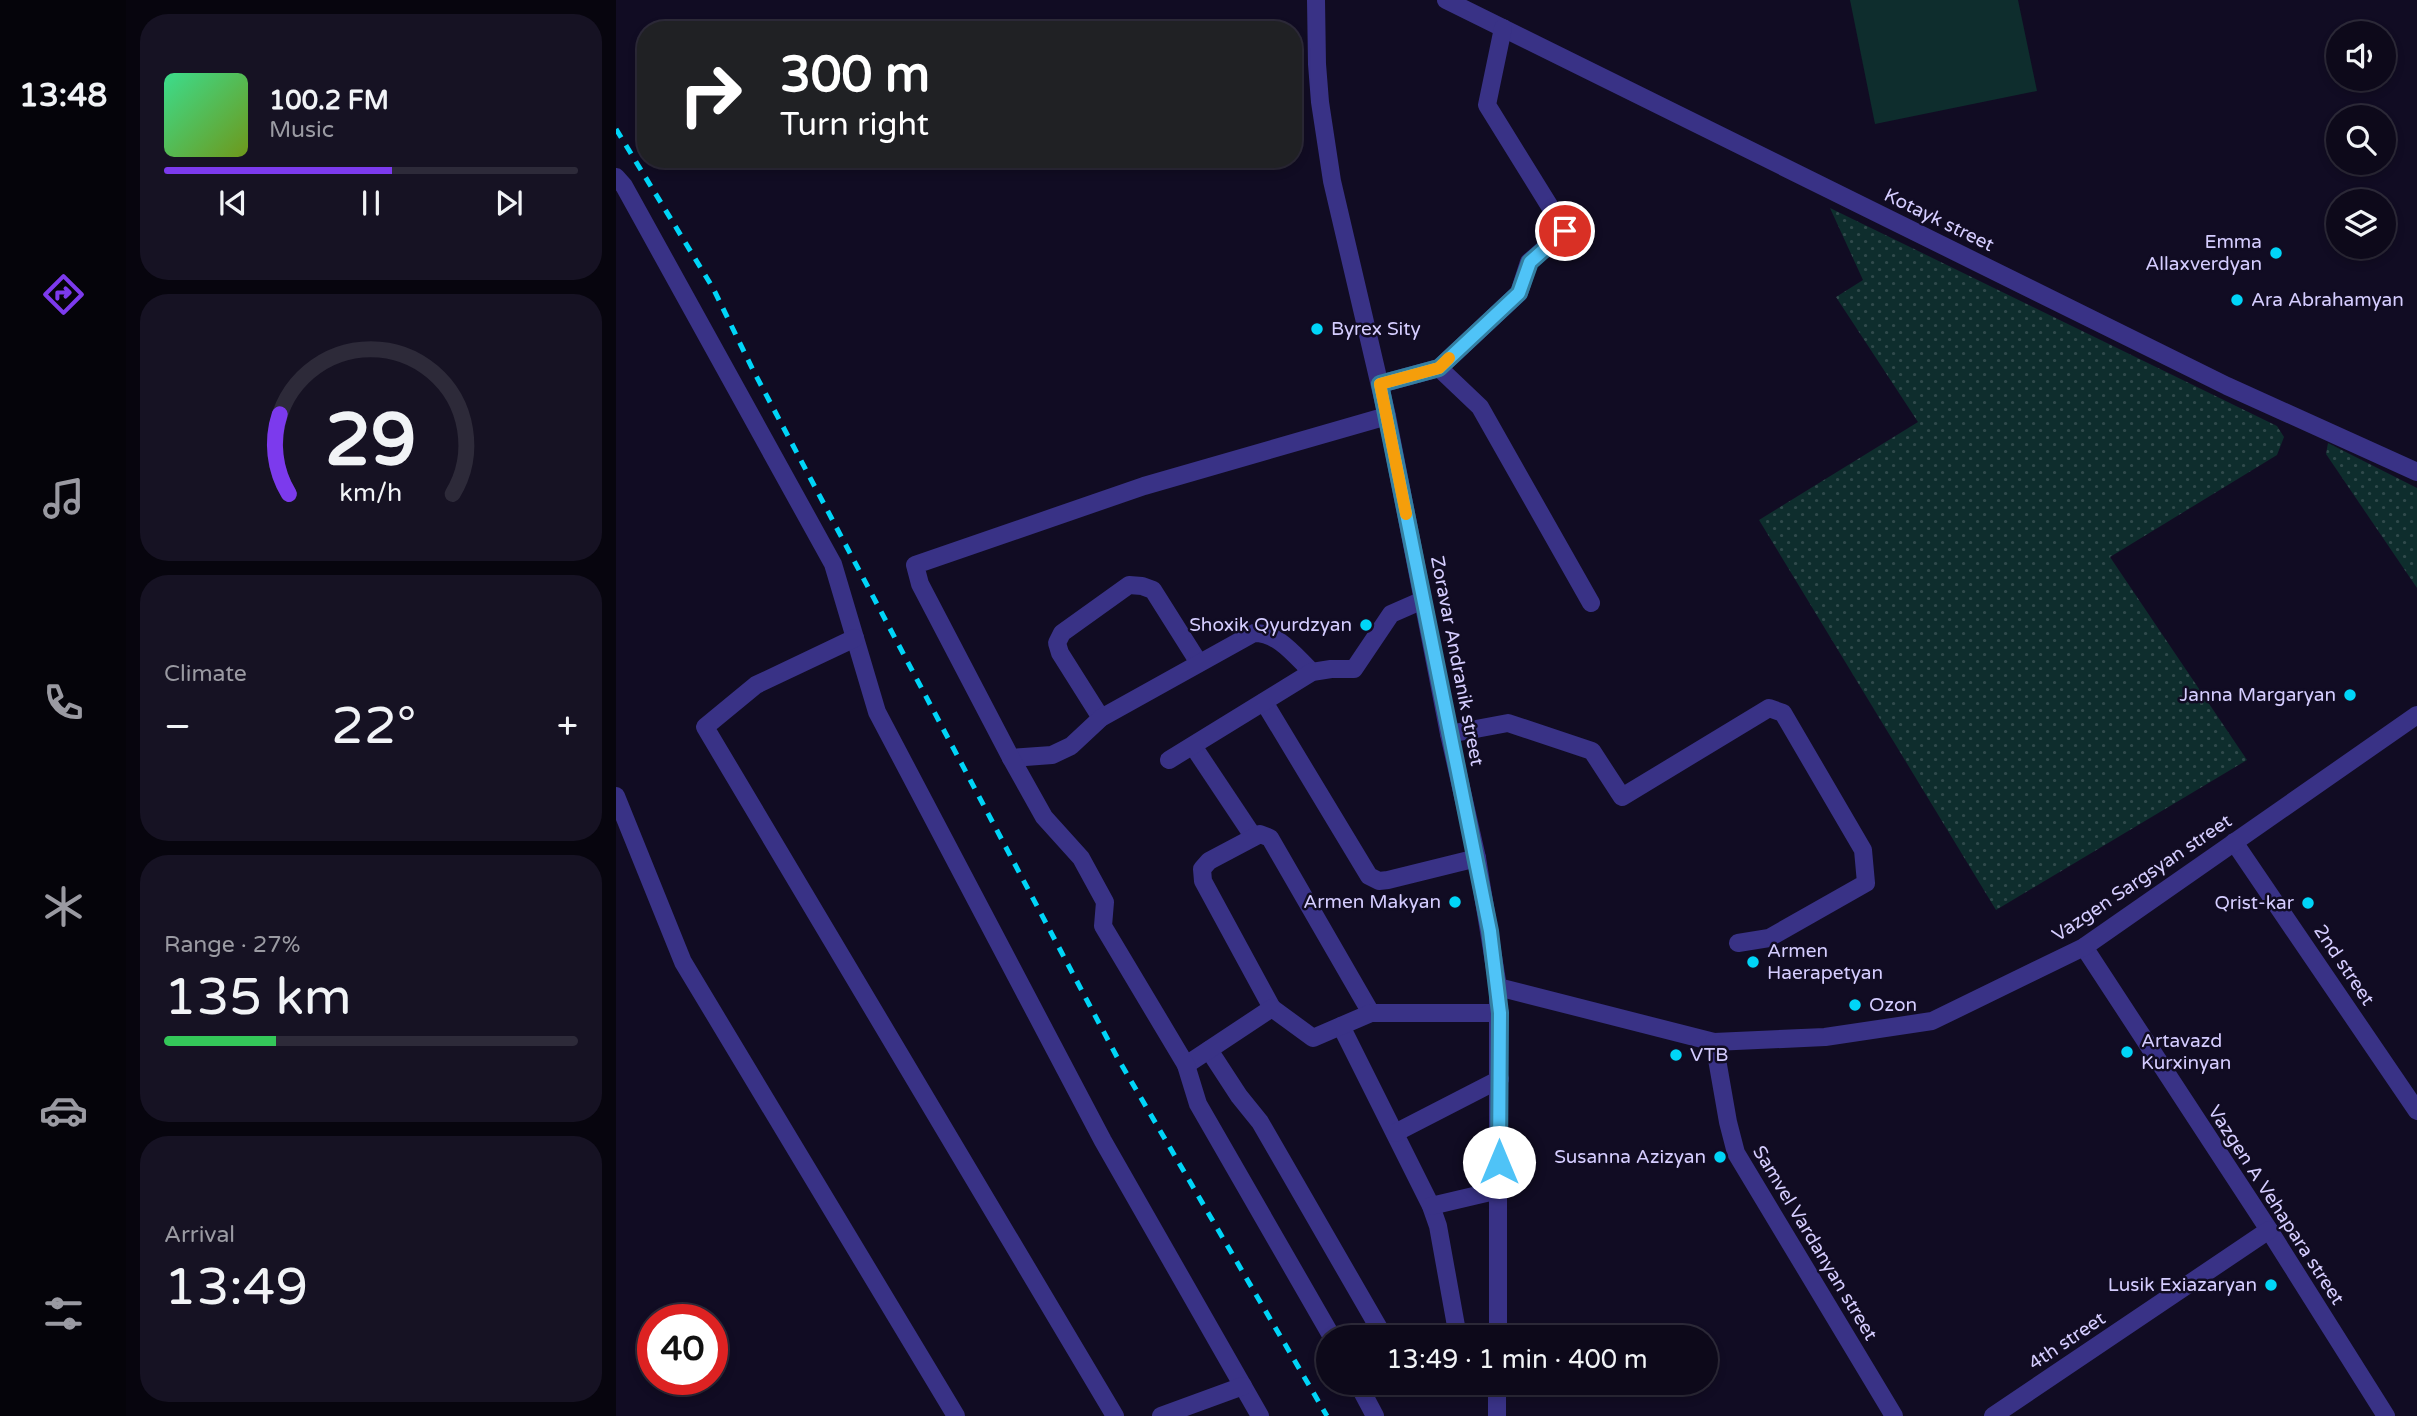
<!DOCTYPE html>
<meta charset="utf-8">
<style>
:root{--surface:#0d091a;--page:#161223;--text:#f1f3f6;--muted:#9a9aa2;--line:#2d2a39;--accent:#7c3aed}
body{margin:0;font-family:"Varela Round",sans-serif;background:var(--page);color:var(--text);height:100vh;display:flex;flex-direction:column;font-size:26px;white-space:nowrap}
*{box-sizing:border-box;margin:0}
p{font-size:23px;color:var(--muted)}
.icon{flex:none;width:38px;height:38px;fill:none;stroke:currentColor;stroke-width:2;stroke-linecap:round;stroke-linejoin:round}
.map{position:relative;flex:1;overflow:hidden}
.details{display:flex;flex-direction:column;gap:14px;padding:14px;background:#07050e;width:490px}
.details>*{flex:none}
.top-card{position:absolute;left:21px;top:21px;width:665px;height:147px;border-radius:28px;box-shadow:0 4px 10px #0003,0 0 0 2px var(--line);background:#202124;color:#fff;overflow:hidden}
.tools{position:absolute;left:1710px;top:21px;display:grid;gap:14px}
.tools a{display:grid;place-items:center;width:70px;height:70px;border-radius:50%;background:var(--surface);box-shadow:0 4px 10px #0003,0 0 0 2px var(--line);font-size:35px}
.speed{position:absolute;left:21px;top:1304px;display:flex;gap:14px;font-size:35px;font-weight:700;text-align:center}
.speed>*{display:grid;place-content:center;width:91px;height:91px;border-radius:50%;background:var(--surface);box-shadow:0 4px 10px #0003,0 0 0 2px var(--line);line-height:1}
.speed .limit{border:10px solid #d22;background:#fff;color:#111}
.pin{position:absolute;display:grid;place-items:center;width:60px;height:60px;color:#fff;margin:-30px;border:4px solid #fff;border-radius:50%;box-shadow:0 2px 7px #0007}
.me{position:absolute;width:77px;margin:-38px;rotate:0deg;stroke-linejoin:round;filter:drop-shadow(0 0 5px #0008)}
.turn{display:flex;align-items:center;gap:24px;height:147px;padding:0 28px;font-size:32px}
.turn .icon{width:91px;height:91px;stroke-width:2.5}
.turn b{display:block;font-size:49px;line-height:60px}
.big{font-size:52px;font-weight:600;line-height:1.1}
.details .tile{flex:1;display:flex;flex-direction:column;justify-content:center;gap:10px;min-width:0;padding:0 24px;border-radius:28px;background:var(--page)}
.details .dial{align-items:center;gap:0}
.dial svg{height:182px;overflow:visible;fill:none;stroke:var(--line);stroke-width:7;stroke-linecap:round;text-anchor:middle}
.dial text{fill:var(--text);stroke:none}
.song{display:flex;align-items:center;gap:21px}
.cover{width:84px;height:84px;border-radius:10px;background:linear-gradient(135deg,hsl(150 70% 55%),hsl(80 70% 35%))}
.played{height:7px;border-radius:4px;background:linear-gradient(90deg,var(--accent) 55%,var(--line) 55%)}
.keys{display:flex;justify-content:space-around;direction:ltr}
.heat{display:flex;justify-content:space-between;align-items:center;font-size:38px;direction:ltr}
.charge{height:10px;border-radius:5px;background:linear-gradient(90deg,#34c759 27%,var(--line) 0)}
.trip{position:absolute;left:700px;top:1325px;width:402px;height:70px;border-radius:35px;background:var(--surface);box-shadow:0 4px 10px #0003,0 0 0 2px var(--line);font-weight:600;line-height:70px;text-align:center}
main{display:flex;flex:1;min-height:0}
.dock{display:flex;flex-direction:column;width:126px;justify-content:space-around;align-items:center;background:#05040a;color:var(--muted)}
.dock .icon{width:49px;height:49px}
.dock .selected{color:var(--accent)}
.dock b{font-size:32px;color:var(--text)}
.map>svg:first-child{display:block}
</style>
<main>
<nav class="dock">
<b>13:48</b>
<svg class="icon selected" aria-label="directions" viewBox="0 0 24 24"><path d="M12 3l9 9-9 9-9-9zM9 14v-3h6M13 9l2 2-2 2"/></svg>
<svg class="icon" aria-label="music" viewBox="0 0 24 24"><path d="M9 18V5l10-2v13"/><circle cx="6" cy="18" r="3"/><circle cx="16" cy="16" r="3"/></svg>
<svg class="icon" aria-label="phone" viewBox="0 0 24 24"><path d="M5 4h4l2 5-3 2q2 4 5 5l2-3 5 2v4C11 20 4 13 5 4z"/></svg>
<svg class="icon" aria-label="climate" viewBox="0 0 24 24"><path d="M12 3v18M4 7l16 10M4 17L20 7"/></svg>
<svg class="icon" aria-label="car" viewBox="0 0 24 24"><path d="M5 17H2v-5l4-1 3-4h7l3 4 3 1v5h-3M9 17h6M6 11h13"/><circle cx="7" cy="17" r="2"/><circle cx="17" cy="17" r="2"/></svg>
<svg class="icon" aria-label="filters" viewBox="0 0 24 24"><path d="M4 7h16M4 17h16"/><circle cx="9" cy="7" r="2"/><circle cx="15" cy="17" r="2"/></svg>
</nav>
<section class="details">
<div class="tile">
<div class="song"><i class="cover"></i><div><b>100.2 FM</b><p>Music</p></div></div>
<div class="played"></div>
<div class="keys"><svg class="icon" aria-label="previous" viewBox="0 0 24 24"><path d="M18 5L8 12l10 7zM5 5v14"/></svg><svg class="icon" aria-label="pause" viewBox="0 0 24 24"><path d="M8 5v14M16 5v14"/></svg><svg class="icon" aria-label="next" viewBox="0 0 24 24"><path d="M6 5l10 7-10 7zM19 5v14"/></svg></div>
</div>
<div class="tile dial"><svg viewBox="0 0 100 80">
<path d="M14 69A42 42 0 1 1 86 69"/>
<path d="M14 69A42 42 0 0 1 10 34" stroke="#7c3aed"/>
<text x="50" y="56" font-size="32" font-weight="700">29</text>
<text x="50" y="72" font-size="11">km/h</text>
</svg></div>
<div class="tile"><p>Climate</p>
<div class="heat"><a>−</a><b class="big">22°</b><a>+</a></div>
</div>
<div class="tile"><p>Range · 27%</p><b class="big">135 km</b><div class="charge"></div></div>
<div class="tile"><p>Arrival</p><b class="big">13:49</b></div>
</section>
<div class="map">
<svg width="1801" height="1416" viewBox="0 0 1801 1416">
<defs>
<pattern id="park-dots" width="8" height="8" patternUnits="userSpaceOnUse" patternTransform="scale(1.75)"><rect width="8" height="8" fill="#0e2d2d"/><path d="M2 2h.1M6 6h.1" fill="none" stroke="#304a4c" stroke-width="1.8" stroke-linecap="round"/></pattern>
</defs>
<rect width="100%" height="100%" fill="#110c23"/>
<!-- green -->
<path fill="#0e2d2d" d="M1234,0H1402L1421,91L1259,124Z"/>
<!-- park -->
<g fill="url(#park-dots)">
<path d="M1214,208L1661,426L1668,437L1661,455L1494,557L1631,760L1380,910L1143,520L1302,422L1220,297L1247,280Z"/>
<path d="M1712,443L1801,488V588L1710,454Z"/>
</g>
<g fill="none" stroke-linecap="round" stroke-linejoin="round">
<!-- minor -->
<g stroke="#393286" stroke-width="18">
<path d="M700,0L701,64L704,102L716,181L771,416L833,734L861,858L882,987V1337"/>
<path d="M830,0L1611,386L1801,472"/>
<path d="M0,177L8,186L217,564L261,712L487,1141L644,1416"/>
<path d="M823,368L903,293L913,262L949,231L871,105L887,28"/>
<path d="M764,384L823,368L864,407L975,603"/>
<path d="M239,638L140,685L89,727L499,1416"/>
<path d="M648,702L753,876L763,881L772,880L861,858"/>
<path d="M485,718L444,653L441,643L446,633L513,585L526,586L537,590L583,663"/>
<path d="M833,734L892,723L976,751L1006,797L1153,708L1167,713L1247,850L1250,883L1153,938L1122,943"/>
<path d="M577,746L637,836"/>
<path d="M395,758L436,755L455,746L485,718L638,633C663,633 679,656 696,672"/>
<path d="M553,760L696,672L715,669H738L775,614L807,600"/>
<path d="M0,796L67,962L340,1416"/>
<path d="M1618,842L1801,1111"/>
<path d="M1468,947L1653,1230L1770,1416"/>
<path d="M882,987L1098,1042L1209,1037L1316,1021L1468,947L1801,715"/>
<path d="M656,1008L587,881L586,869L593,861L644,834L654,838L755,1013"/>
<path d="M725,1026L815,1206L822,1226L842,1337"/>
<path d="M1098,1042L1112,1122L1120,1153L1278,1416"/>
<path d="M593,1050L623,1096L644,1122L768,1337"/>
<path d="M570,1065L656,1008L697,1038L755,1013H884"/>
<path d="M779,1133L884,1079"/>
<path d="M815,1206L883,1190"/>
<path d="M716,1337L582,1104L570,1065L487,926L489,902L465,858L428,817L395,758L304,584L299,565L528,486L771,416"/>
<path d="M741,1382L759,1416"/>
<path d="M545,1416L627,1386"/>
<path d="M881,1416V1382"/>
<path d="M1377,1416L1653,1230"/>
</g>
<!-- rail -->
<path stroke="#00d5f8" stroke-width="5" stroke-dasharray="10 9" stroke-linecap="butt" d="M0,129L97,288L137,370L501,1057L711,1416"/>
</g>
<g fill="none" stroke-linecap="round" stroke-linejoin="round">
<defs>
<path id="route" d="M883,1162L884,1013L874,931L764,384L823,368L903,293L914,262L949,231"/>
</defs>
<!-- route casing -->
<use href="#route" stroke="#337fa1" stroke-width="18"/>
<!-- route -->
<use href="#route" stroke="#4fc3f7" stroke-width="12"/>
<!-- slow -->
<path stroke="#f59e0b" stroke-width="12" d="M790,514L764,384L823,368L833,358"/>
</g>
<!-- markers -->
<g fill="#00d5f8" stroke="#110c23" stroke-width="2.5">
<circle cx="1660" cy="253" r="7"/>
<circle cx="1621" cy="300" r="7"/>
<circle cx="701" cy="329" r="7"/>
<circle cx="750" cy="625" r="7"/>
<circle cx="1734" cy="695" r="7"/>
<circle cx="839" cy="902" r="7"/>
<circle cx="1692" cy="903" r="7"/>
<circle cx="1137" cy="962" r="7"/>
<circle cx="1239" cy="1005" r="7"/>
<circle cx="1511" cy="1052" r="7"/>
<circle cx="1060" cy="1055" r="7"/>
<circle cx="1104" cy="1157" r="7"/>
<circle cx="1655" cy="1285" r="7"/>
</g>
<g text-anchor="middle" dominant-baseline="central" stroke-width="5" stroke-linejoin="round" paint-order="stroke">
<!-- street labels -->
<g font-size="19" fill="#d5cdff" stroke="#110c23">
<text transform="translate(1323 220) rotate(26)">Kotayk street</text>
<text transform="translate(841 661) rotate(79)">Zoravar Andranik street</text>
<text transform="translate(1526 878) rotate(-34)">Vazgen Sargsyan street</text>
<text transform="translate(1728 965) rotate(56)">2nd street</text>
<text transform="translate(1660 1205) rotate(57)">Vazgen A Vehapara street</text>
<text transform="translate(1199 1243) rotate(59)">Samvel Vardanyan street</text>
<text transform="translate(1451 1341) rotate(-34)">4th street</text>
</g>
<!-- poi labels -->
<g font-size="19" fill="#d5cdff" stroke="#110c23" text-anchor="end">
<text x="1646" y="242">Emma<tspan x="1646" dy="22">Allaxverdyan</tspan></text>
<text x="1635" y="300" text-anchor="start">Ara Abrahamyan</text>
<text x="715" y="329" text-anchor="start">Byrex Sity</text>
<text x="736" y="625">Shoxik Qyurdzyan</text>
<text x="1720" y="695">Janna Margaryan</text>
<text x="825" y="902">Armen Makyan</text>
<text x="1678" y="903">Qrist-kar</text>
<text x="1151" y="951" text-anchor="start">Armen<tspan x="1151" dy="22">Haerapetyan</tspan></text>
<text x="1253" y="1005" text-anchor="start">Ozon</text>
<text x="1525" y="1041" text-anchor="start">Artavazd<tspan x="1525" dy="22">Kurxinyan</tspan></text>
<text x="1074" y="1055" text-anchor="start">VTB</text>
<text x="1090" y="1157">Susanna Azizyan</text>
<text x="1641" y="1285">Lusik Exiazaryan</text>
</g>
</g>
</svg>
<div class="tools">
<a><svg class="icon" aria-label="sound" viewBox="0 0 24 24"><path d="M4 9h4l5-4v14l-5-4H4zM17 9q2 3 0 6"/></svg></a>
<a><svg class="icon" aria-label="search" viewBox="0 0 24 24"><circle cx="10" cy="10" r="6"/><path d="M15 15l6 6"/></svg></a>
<a><svg class="icon" aria-label="layers" viewBox="0 0 24 24"><path d="M12 4l9 5-9 5-9-5zM3 14l9 5 9-5"/></svg></a>
</div>
<div class="speed"><div class="limit">40</div></div>
<div class="pin" style="left:949px;top:231px;background:#d93025"><svg class="icon" aria-label="arrive" viewBox="0 0 24 24"><path d="M6 21V4h12l-3 4 3 4H6"/></svg></div>
<svg class="me" style="left:883px;top:1162px" viewBox="-20 -20 40 40"><circle r="19" fill="#fff"/><path d="M0-13L10 11 0 6-10 11z" fill="#4fc3f7"/></svg>
<div class="trip">13:49 · 1 min · 400 m</div>
<div class="top-card">
<div class="turn"><svg class="icon" aria-label="right" viewBox="0 0 24 24"><path d="M7 20v-9h11M14 6l5 5-5 5"/></svg><div><b>300 m</b>Turn right</div></div>
</div>
</div>
</main>
